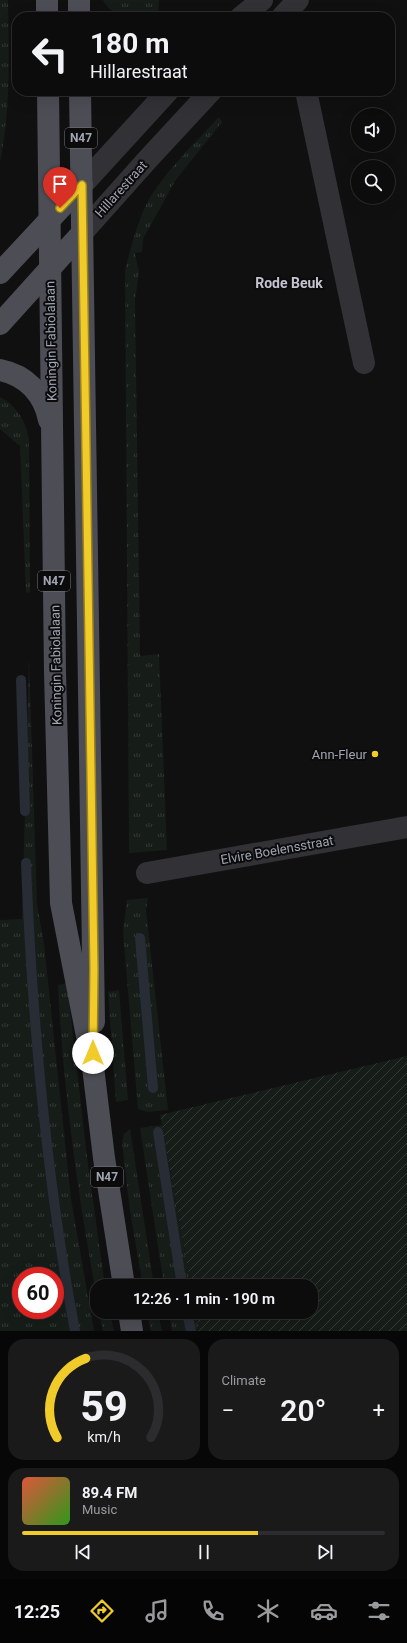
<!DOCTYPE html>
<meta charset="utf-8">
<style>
:root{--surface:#0c0c0d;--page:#1a1a1b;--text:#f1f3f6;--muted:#9a9b9d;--line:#2c2c2e;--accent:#f0cb29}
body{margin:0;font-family:Roboto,sans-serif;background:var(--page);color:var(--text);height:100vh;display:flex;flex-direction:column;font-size:15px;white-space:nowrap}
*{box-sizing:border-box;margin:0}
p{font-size:13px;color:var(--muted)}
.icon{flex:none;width:22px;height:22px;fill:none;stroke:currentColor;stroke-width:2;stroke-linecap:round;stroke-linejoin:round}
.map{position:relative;height:1331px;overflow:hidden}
.drawer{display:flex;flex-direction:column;gap:8px;padding:8px;background:#070707;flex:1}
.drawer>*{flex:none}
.banner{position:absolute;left:12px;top:12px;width:383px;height:84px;border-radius:16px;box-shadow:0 4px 16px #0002,0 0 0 1px var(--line);background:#0c0c0d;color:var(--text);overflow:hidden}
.fabs{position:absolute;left:351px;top:108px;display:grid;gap:8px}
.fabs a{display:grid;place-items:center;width:44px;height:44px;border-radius:50%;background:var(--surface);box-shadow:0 4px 16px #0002,0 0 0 1px var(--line);font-size:20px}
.speed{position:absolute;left:12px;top:1267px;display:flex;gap:8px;font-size:20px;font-weight:700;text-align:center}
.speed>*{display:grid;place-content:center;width:52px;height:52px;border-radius:50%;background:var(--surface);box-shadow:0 4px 16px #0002,0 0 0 1px var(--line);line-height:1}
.speed .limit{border:6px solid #d22;background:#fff;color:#111}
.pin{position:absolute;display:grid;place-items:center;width:34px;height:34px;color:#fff;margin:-41px -17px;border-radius:50% 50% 50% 0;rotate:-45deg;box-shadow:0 0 4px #0007}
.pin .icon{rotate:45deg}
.me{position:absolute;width:44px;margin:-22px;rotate:0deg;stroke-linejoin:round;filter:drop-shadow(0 0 3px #0008)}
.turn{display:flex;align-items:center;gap:14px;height:84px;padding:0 12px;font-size:18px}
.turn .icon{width:52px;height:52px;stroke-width:2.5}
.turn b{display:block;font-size:28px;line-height:34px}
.big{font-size:30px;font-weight:600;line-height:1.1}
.drawer .card{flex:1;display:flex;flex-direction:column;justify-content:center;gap:6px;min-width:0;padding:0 14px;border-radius:16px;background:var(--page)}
.drawer .dial{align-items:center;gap:0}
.dial svg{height:104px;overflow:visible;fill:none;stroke:var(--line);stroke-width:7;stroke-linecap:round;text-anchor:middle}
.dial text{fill:var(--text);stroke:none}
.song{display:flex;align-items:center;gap:12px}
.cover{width:48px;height:48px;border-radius:6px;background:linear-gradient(135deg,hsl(10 70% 55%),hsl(110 70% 35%))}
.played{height:4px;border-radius:2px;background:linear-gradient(90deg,var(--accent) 65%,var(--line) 65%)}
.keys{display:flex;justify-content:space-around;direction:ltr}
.heat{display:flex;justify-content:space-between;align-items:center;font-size:22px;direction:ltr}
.drawer .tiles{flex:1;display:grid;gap:8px;grid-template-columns:1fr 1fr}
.card:last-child{grid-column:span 2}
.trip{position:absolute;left:90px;top:1279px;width:228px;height:40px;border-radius:16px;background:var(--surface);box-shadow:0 4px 16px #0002,0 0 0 1px var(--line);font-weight:600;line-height:40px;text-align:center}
.tab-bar{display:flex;height:64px;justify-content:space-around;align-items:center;background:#050505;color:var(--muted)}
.tab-bar .icon{width:28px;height:28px}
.tab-bar .active{color:var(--accent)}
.tab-bar b{font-size:18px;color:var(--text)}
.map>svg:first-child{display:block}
</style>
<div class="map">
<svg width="407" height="1331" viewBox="0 0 407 1331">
<defs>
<pattern id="grass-tufts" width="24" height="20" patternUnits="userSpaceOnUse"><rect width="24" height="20" fill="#161c18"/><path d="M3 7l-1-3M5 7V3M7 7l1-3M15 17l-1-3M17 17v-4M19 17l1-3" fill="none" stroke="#353a37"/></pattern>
<pattern id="garden-furrows" width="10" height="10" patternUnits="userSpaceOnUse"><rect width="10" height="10" fill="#161c18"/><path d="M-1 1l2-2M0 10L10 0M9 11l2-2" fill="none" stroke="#353a37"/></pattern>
</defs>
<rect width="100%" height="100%" fill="#101011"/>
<!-- grass -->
<g fill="url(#grass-tufts)" fill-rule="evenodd">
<path d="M0,0H8C9,55 11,108 0,162Z"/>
<path d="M103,0H159L158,17C139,17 113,21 103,0Z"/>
<path d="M219,117L222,122L175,181L143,239L142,252L135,253L139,272L135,300L140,656L159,654L167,850L129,853L125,271C130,249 136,228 145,207C160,176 195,143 219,117Z"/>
<path d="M0,397C17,406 25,420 29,439L30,593L26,592L20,446L0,429Z"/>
<path d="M29,659L37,904L44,944L71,1199L94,1331H0V920L22,919ZM21,1276H55V1310H21Z"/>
<path d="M148,898L146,910L168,1110L147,1112L138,1109L123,932L127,900Z"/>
<path d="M67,983L88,1165L105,1286H97V1299C78,1196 63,1090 58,985Z"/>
<path d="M119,990L128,1100L116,1102L108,992Z"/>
<path d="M162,1125L191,1286H164L140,1128Z"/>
<path d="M130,1129L154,1286H143L130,1211L122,1142L124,1134Z"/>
<path d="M99,1312H110L114,1331H103Z"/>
<path d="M147,1312H158L162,1331H151Z"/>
<path d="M169,1312H196L199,1331H172Z"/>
</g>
<!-- garden -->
<path fill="url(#garden-furrows)" d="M407,1056V1331H199L196,1312H311V1286H191L160,1115Z"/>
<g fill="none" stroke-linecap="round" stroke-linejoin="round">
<!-- stream -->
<g stroke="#272c35" stroke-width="10">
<path d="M21,680L25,811"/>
<path d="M26,863C32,1020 46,1177 75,1331"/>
<path d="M140,938L153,1088"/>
<path d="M158,1132L182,1286"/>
<path d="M187,1312L191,1331"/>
</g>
<!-- minor -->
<g stroke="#313136" stroke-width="22">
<path d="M241,17L262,0"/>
<path d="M282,17L298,0"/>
<path d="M306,91L364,363"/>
<path d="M82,185L168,91"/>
<path d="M82,233L148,159L211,91"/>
<path d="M147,873L407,827"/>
</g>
<!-- major -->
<g stroke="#4d4e55" stroke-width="22">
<path d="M47,0V17"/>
<path d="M79,0V17"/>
<path d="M48,91L55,672L61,903L93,1067L104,1158L124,1286"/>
<path d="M80,91L94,1022"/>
<path d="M0,273L82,185"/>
<path d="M0,324L82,233"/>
<path d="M0,370C26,375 44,394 49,420"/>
<path d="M129,1312L132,1331"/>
</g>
</g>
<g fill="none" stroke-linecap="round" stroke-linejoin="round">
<defs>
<path id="route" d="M60,208L82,185L94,969L93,1053"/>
</defs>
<!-- route casing -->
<use href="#route" stroke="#9c841b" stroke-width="10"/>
<!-- route -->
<use href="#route" stroke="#f0cb29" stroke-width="7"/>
</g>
<!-- markers -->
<circle fill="#f0cb29" stroke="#0b0b0c" stroke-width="1.5" cx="375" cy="754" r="4"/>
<g text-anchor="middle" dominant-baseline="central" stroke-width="4" stroke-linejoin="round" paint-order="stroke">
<!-- shield labels -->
<g fill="#0b0b0c" stroke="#747680" stroke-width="1">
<rect x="65" y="128" width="32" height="20" rx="3"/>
<rect x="38" y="571" width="32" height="20" rx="3"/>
<rect x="91" y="1167" width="32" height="20" rx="3"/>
</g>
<g font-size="12" font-weight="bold" fill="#a1a4b2">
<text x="81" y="138">N47</text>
<text x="54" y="581">N47</text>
<text x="107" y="1177">N47</text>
</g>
<!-- street labels -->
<g font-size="13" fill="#a1a4b2" stroke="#0b0b0c">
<text transform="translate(121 189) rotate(-48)">Hillarestraat</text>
<text transform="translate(51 341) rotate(-91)">Koningin Fabiolalaan</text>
<text transform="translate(56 665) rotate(-91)">Koningin Fabiolalaan</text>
<text transform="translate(277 850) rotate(-10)">Elvire Boelensstraat</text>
</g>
<!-- poi labels -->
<g font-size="13" fill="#a1a4b2" stroke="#0b0b0c" text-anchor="end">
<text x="367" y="754">Ann-Fleur</text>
</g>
<!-- neighbourhood labels -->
<g font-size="14" font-weight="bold" fill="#c2c3ce" stroke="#0b0b0c">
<text x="289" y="283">Rode Beuk</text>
</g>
</g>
</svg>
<div class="fabs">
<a><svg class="icon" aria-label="sound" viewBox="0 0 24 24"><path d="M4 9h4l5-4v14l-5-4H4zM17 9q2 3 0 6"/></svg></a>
<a><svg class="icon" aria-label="search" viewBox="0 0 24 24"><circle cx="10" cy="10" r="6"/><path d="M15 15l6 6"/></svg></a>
</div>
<div class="speed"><div class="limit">60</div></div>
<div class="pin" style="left:60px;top:208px;background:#d93025"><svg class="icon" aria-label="arrive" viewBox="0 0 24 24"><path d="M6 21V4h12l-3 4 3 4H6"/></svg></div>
<svg class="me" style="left:93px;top:1053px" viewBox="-20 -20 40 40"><circle r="19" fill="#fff"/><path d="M0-13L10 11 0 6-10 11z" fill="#f0cb29"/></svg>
<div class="trip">12:26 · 1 min · 190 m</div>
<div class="banner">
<div class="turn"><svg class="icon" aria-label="left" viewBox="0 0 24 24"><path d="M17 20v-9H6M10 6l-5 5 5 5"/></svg><div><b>180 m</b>Hillarestraat</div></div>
</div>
</div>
<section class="drawer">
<div class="tiles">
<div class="card dial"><svg viewBox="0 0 100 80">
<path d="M14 69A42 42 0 1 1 86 69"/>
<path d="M14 69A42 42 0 0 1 36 8" stroke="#f0cb29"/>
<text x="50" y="56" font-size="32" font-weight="700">59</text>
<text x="50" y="72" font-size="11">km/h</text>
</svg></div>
<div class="card"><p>Climate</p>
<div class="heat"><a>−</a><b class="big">20°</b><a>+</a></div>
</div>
<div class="card">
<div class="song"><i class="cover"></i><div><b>89.4 FM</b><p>Music</p></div></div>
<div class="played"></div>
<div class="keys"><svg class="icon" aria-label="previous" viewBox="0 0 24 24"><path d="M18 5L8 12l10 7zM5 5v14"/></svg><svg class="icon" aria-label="pause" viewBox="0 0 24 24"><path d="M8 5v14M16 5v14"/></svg><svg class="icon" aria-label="next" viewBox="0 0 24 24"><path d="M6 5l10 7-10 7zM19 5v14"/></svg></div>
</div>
</div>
</section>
<nav class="tab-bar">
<b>12:25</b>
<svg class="icon active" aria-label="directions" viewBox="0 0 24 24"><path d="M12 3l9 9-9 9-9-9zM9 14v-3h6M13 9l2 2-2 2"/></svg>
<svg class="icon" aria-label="music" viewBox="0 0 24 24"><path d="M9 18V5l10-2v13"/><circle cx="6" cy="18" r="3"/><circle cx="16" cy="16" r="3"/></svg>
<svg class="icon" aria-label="phone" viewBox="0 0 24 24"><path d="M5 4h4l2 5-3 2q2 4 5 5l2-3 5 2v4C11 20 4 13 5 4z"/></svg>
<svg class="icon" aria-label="climate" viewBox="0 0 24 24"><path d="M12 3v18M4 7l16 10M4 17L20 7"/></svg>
<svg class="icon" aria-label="car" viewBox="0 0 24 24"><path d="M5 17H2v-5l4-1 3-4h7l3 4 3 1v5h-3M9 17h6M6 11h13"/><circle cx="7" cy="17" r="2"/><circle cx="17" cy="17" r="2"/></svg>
<svg class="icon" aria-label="filters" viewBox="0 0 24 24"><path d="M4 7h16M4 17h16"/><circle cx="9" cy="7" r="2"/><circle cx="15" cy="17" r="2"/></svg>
</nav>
